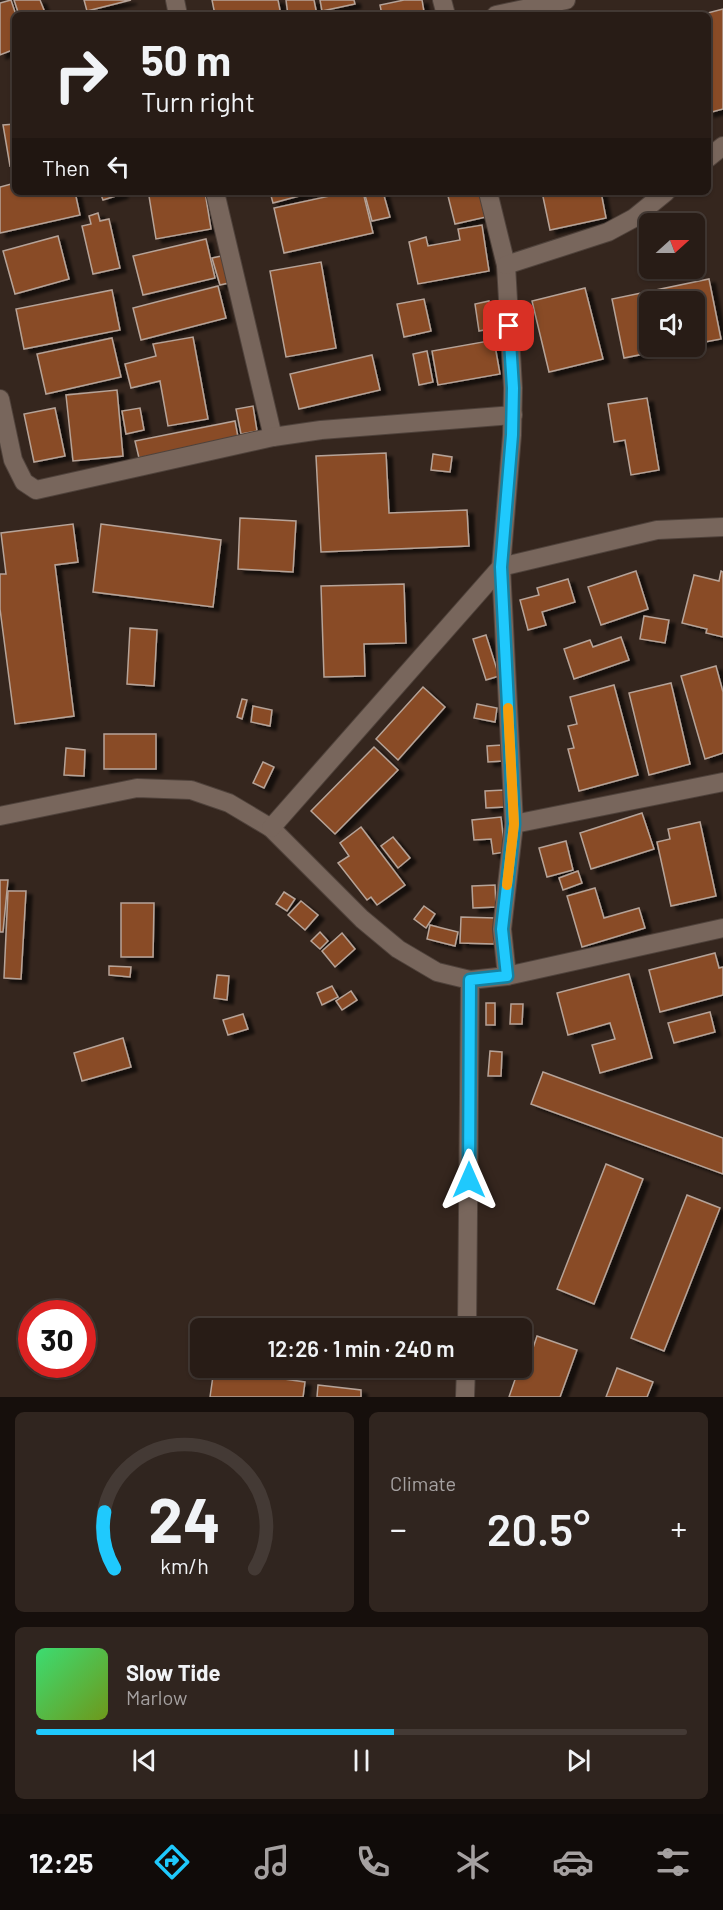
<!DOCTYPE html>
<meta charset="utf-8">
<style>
:root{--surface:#281c16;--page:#30251f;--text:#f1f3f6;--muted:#a5a1a1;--line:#443a35;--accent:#1fc9fd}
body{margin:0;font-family:Barlow,sans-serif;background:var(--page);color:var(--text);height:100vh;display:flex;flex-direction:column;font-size:22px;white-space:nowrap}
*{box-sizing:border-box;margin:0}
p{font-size:20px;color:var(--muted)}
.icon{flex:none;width:33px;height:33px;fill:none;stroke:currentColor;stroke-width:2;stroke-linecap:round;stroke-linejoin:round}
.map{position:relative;height:1397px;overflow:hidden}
.side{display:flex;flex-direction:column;gap:15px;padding:15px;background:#160f0c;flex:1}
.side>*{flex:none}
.hud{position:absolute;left:12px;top:12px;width:699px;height:183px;border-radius:9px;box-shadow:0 2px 4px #0004,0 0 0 2px var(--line);background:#281c16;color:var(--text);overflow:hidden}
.needle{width:39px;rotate:69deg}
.buttons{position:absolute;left:639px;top:213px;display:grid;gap:12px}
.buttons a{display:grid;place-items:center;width:66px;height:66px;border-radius:9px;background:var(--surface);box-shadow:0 2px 4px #0004,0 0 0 2px var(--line);font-size:30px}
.speed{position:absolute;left:18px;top:1300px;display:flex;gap:12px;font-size:30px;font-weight:700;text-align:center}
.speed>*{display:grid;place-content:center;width:78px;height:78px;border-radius:50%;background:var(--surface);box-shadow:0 2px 4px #0004,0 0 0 2px var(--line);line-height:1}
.speed .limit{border:9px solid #d22;background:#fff;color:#111}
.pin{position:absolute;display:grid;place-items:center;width:51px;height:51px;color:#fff;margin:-26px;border-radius:12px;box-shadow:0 3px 9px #0006}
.me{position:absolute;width:66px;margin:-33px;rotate:0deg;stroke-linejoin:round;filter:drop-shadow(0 0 4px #0008)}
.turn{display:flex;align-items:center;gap:21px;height:126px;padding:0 30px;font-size:27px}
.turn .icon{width:78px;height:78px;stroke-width:2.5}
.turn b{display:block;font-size:42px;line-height:51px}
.then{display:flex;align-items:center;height:57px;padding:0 30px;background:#0003;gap:12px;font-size:22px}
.big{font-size:45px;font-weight:600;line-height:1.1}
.side .tile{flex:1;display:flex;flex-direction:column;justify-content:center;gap:9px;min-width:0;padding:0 21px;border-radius:9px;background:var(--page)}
.side .dial{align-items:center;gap:0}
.dial svg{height:156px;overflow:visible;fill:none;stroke:var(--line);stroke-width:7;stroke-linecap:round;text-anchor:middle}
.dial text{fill:var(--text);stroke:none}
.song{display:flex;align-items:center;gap:18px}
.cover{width:72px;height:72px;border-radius:9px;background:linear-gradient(135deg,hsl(140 70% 55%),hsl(80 70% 35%))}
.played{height:6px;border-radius:3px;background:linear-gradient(90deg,var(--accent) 55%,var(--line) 55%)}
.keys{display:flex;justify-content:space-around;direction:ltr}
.heat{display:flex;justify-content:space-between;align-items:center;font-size:33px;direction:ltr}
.side .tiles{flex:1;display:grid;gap:15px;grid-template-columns:1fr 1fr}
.tile:last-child{grid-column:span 2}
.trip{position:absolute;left:190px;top:1318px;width:342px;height:60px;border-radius:9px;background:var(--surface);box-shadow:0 2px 4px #0004,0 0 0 2px var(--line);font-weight:600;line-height:60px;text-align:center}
.dock{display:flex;height:96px;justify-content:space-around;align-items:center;background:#100b09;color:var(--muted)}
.dock .icon{width:42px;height:42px}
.dock .selected{color:var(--accent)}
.dock b{font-size:27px;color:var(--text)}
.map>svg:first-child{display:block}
</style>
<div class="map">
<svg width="723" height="1397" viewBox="0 0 723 1397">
<defs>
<filter id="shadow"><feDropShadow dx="6" dy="4" stdDeviation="1.5" flood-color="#0009"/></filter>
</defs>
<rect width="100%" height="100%" fill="#35261e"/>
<!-- building -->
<g fill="#894c26" stroke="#b6a398" stroke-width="1.5" filter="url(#shadow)">
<path d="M11,0L16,15L15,49L0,55V3Z"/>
<path d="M14,0H40L46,15H19Z"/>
<path d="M84,0H131L87,11Z"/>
<path d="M212,0H278L281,15H215Z"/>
<path d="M286,0H314L317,15H288Z"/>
<path d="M320,0H354L355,4L322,11Z"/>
<path d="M404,0H422L424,12L411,15H382L380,5Z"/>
<path d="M723,9V109L708,113V15H700Z"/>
<path d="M15,124V165L10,166L3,125Z"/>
<path d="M15,183V192H75L80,215L0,233V187Z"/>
<path d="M100,192H121L122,194L103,200Z"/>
<path d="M173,192H205L211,229L156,239L149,196Z"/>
<path d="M270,192H314L273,203Z"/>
<path d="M348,192H363L373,233L284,253L274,208Z"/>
<path d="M378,192H383L390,217L372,221L365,195Z"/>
<path d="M447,192H480L486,217L455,224Z"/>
<path d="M542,192H601L606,218L550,230Z"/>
<path d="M667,212L668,217L684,214L686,224H655L653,214Z"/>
<path d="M98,213L100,221L109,219L120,268L93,274L82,226L91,224L89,216Z"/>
<path d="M482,225L489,271L418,284L409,242L426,237L428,246L460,240L458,229Z"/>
<path d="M58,236L69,279L15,294L3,251Z"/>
<path d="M206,239L215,278L143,295L133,256Z"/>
<path d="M226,255L233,282L220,285L212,258Z"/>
<path d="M321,262L336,348L286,357L270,271Z"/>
<path d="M709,279L721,339L694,344V302H650V346H683L624,358L612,299Z"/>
<path d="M218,286L226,318L141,340L133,308Z"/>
<path d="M585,288L603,359L549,372L532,301Z"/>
<path d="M112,290L120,330L24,349L16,309Z"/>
<path d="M424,299L431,331L404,337L397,304Z"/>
<path d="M489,301L494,328L479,331L475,304Z"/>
<path d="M193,337L208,419L168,426L160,381L131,388L125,364L156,356L153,344Z"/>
<path d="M112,338L121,377L46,394L37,354Z"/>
<path d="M494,340L500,374L438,385L432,351Z"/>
<path d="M427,351L433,382L419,385L413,354Z"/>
<path d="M372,355L380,390L299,409L290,374Z"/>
<path d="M117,390L123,456L73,461L66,395Z"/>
<path d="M647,398L659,470L631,475L625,440L614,442L608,404Z"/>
<path d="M253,406L257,431L241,434L236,409Z"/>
<path d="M55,408L65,456L34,462L24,414Z"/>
<path d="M140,408L144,430L126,434L122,411Z"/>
<path d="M235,421L238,437L139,458L135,441Z"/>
<path d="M386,453L389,513L467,510L469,546L321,552L316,456Z"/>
<path d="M433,454L452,457L450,472L431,470Z"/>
<path d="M240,518L296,521L293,572L238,569Z"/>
<path d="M73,524L78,562L55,565L74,716L15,724L0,609V574H6L1,533Z"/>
<path d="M101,524L221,540L213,607L93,592Z"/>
<path d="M636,571L648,609L601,625L588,587Z"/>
<path d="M721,571L723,572V637L706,633L707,629L682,623L694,575L719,581Z"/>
<path d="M568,579L575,602L542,612L546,625L528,630L520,600L539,595L537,588Z"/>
<path d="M404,584L406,643L364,644L365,676L324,677L321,586Z"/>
<path d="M644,616L669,620L665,643L640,639Z"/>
<path d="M130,628L157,630L154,686L127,684Z"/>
<path d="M486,635L499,676L486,680L473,639Z"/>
<path d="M621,637L629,660L574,679L564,649L590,640L593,647Z"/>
<path d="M716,666L723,692V753L705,759L681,676Z"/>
<path d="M671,683L690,764L649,775L629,693Z"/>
<path d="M614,685L638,775L579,791L568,749L574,748L568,726L577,724L570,697Z"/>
<path d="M423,687L445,707L398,760L376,739Z"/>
<path d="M242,699L247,700L242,719L237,717Z"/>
<path d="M477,704L497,708L495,722L474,718Z"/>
<path d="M253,706L272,710L270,726L251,722Z"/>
<rect x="104" y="734" width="52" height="35"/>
<path d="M502,745L503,761L488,762L487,746Z"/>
<path d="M374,747L398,770L335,834L311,811Z"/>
<path d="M66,748L85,750L84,776L64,775Z"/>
<path d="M263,762L274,767L264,788L253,783Z"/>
<path d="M504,790L505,807L486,808L485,791Z"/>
<path d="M642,813L654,849L591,869L580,833Z"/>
<path d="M501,817L505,852L493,854L491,839L474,840L472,820Z"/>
<path d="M700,822L716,896L671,906L657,842L670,839L668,829Z"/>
<path d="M361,827L405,885L377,905L371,897L367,900L338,863L349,856L340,843Z"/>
<path d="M393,837L410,858L398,868L381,846Z"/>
<path d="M566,841L573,870L547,877L539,848Z"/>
<path d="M578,871L582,883L563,890L559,878Z"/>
<path d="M0,880H8L3,932H0Z"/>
<path d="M495,885L496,907L473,908L472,886Z"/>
<path d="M595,888L604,918L639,908L645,928L582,947L567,896Z"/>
<path d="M8,891H26L21,979L4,978Z"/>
<path d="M284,892L295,899L287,911L276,904Z"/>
<path d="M301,901L318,915L305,930L288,915Z"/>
<path d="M121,903H154L153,957H121Z"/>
<path d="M424,906L435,914L426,928L414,919Z"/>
<path d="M461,917L495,918L494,944L460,943Z"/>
<path d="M430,925L458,932L455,946L427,939Z"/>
<path d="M320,932L328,941L320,949L311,941Z"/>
<path d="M342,933L355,949L335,967L322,951Z"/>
<path d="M715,953L719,968L723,967V995L660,1012L649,970Z"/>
<path d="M109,966L131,967L130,977L109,975Z"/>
<path d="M629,974L652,1058L600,1073L592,1045L615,1039L610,1023L568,1035L557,993Z"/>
<path d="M217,975L229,976L227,1000L214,998Z"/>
<path d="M332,986L338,997L322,1005L317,993Z"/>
<path d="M351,991L357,1000L342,1010L336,1001Z"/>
<rect x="486" y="1003" width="9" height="22"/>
<path d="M511,1004H523L522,1024H510Z"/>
<path d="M710,1012L715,1032L674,1043L668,1023Z"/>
<path d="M243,1014L248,1029L228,1035L223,1020Z"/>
<path d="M123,1038L131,1067L82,1081L74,1053Z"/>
<path d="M490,1051L502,1052L501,1076H488Z"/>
<path d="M543,1072L723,1138V1174L531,1104Z"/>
<path d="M606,1164L643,1179L594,1304L557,1289Z"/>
<path d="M687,1195L720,1208L664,1351L631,1338Z"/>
<path d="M537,1336L577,1350L560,1397H509L519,1368H522V1361L528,1363Z"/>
<path d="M617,1368L653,1382L647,1397H606Z"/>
<path d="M214,1369L305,1382L303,1397H210Z"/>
<path d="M318,1385L361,1390V1397H317Z"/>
</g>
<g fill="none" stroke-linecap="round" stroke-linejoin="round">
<defs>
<g id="minor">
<path d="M175,0L178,15"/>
<path d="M442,0L446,15"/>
<path d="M496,15L566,0"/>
<path d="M708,158L723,146"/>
<path d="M215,192L273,437"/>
<path d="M488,192L506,265L513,388L512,435L501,567L514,824L502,929L507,976"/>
<path d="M506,265L608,232L634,218L666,192"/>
<path d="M0,399L13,460L24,482L36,490L273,437L321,430L513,415"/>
<path d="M0,816L137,788L191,790L229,803L271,828L362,919L398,949L437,972L470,980L507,976L723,928"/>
<path d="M514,824L723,782"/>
<path d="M271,828L501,567L657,530L723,527"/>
<path d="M467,1329L470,980"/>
<path d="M465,1397L466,1368"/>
</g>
</defs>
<!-- minor casing -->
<use href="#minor" stroke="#4f423b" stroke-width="20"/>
<!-- minor -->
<use href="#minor" stroke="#78665c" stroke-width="18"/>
</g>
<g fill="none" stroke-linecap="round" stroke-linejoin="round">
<defs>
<path id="route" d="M469,1180L470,980L507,976L502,929L514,824L501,567L512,435L513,388L509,326"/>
</defs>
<!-- route casing -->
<use href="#route" stroke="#1483a4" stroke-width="15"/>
<!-- route -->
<use href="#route" stroke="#1fc9fd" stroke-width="10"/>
<!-- slow -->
<path stroke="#f59e0b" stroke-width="10" d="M507,885L514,824L508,708"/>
</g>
</svg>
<div class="buttons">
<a><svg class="needle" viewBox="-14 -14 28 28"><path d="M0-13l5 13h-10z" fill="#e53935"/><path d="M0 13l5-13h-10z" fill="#a5a1a1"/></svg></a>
<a><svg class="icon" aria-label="sound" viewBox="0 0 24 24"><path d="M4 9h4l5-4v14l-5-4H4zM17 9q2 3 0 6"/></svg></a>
</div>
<div class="speed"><div class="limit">30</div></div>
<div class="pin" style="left:509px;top:326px;background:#d93025"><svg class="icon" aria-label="arrive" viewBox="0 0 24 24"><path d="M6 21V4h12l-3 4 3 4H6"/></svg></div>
<svg class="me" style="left:469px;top:1180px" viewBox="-20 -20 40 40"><path d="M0-17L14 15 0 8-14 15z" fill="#1fc9fd" stroke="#fff" stroke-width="4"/></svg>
<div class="trip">12:26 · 1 min · 240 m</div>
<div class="hud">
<div class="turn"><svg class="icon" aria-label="right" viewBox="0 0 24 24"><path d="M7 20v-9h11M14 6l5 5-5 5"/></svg><div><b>50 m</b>Turn right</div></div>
<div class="then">Then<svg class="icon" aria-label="left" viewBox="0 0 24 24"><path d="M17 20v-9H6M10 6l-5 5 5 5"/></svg></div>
</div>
</div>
<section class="side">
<div class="tiles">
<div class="tile dial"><svg viewBox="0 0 100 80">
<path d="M14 69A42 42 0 1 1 86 69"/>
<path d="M14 69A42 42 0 0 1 9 40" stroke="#1fc9fd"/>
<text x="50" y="56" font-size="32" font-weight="700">24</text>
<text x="50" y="72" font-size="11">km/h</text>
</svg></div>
<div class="tile"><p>Climate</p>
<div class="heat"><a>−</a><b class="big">20.5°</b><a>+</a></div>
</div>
<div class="tile">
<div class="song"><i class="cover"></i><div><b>Slow Tide</b><p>Marlow</p></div></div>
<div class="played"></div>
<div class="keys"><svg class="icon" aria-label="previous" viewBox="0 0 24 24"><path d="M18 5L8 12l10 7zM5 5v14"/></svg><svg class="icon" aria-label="pause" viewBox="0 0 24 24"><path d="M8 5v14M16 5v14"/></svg><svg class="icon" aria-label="next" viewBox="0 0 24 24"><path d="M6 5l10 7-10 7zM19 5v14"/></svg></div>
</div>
</div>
</section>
<nav class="dock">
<b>12:25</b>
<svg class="icon selected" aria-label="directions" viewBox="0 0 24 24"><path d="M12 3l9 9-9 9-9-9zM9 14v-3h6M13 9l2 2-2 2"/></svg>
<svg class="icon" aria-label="music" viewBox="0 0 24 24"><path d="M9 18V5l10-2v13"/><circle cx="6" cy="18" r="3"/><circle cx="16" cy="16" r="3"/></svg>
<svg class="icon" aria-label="phone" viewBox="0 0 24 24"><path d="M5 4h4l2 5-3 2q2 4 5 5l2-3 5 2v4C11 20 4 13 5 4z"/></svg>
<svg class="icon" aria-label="climate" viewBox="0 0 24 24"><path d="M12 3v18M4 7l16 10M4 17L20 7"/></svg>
<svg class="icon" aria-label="car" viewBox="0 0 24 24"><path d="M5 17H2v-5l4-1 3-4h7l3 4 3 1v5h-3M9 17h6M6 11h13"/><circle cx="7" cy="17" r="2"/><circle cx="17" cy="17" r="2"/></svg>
<svg class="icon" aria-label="filters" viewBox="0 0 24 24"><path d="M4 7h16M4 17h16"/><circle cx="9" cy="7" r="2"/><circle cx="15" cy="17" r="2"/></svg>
</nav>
